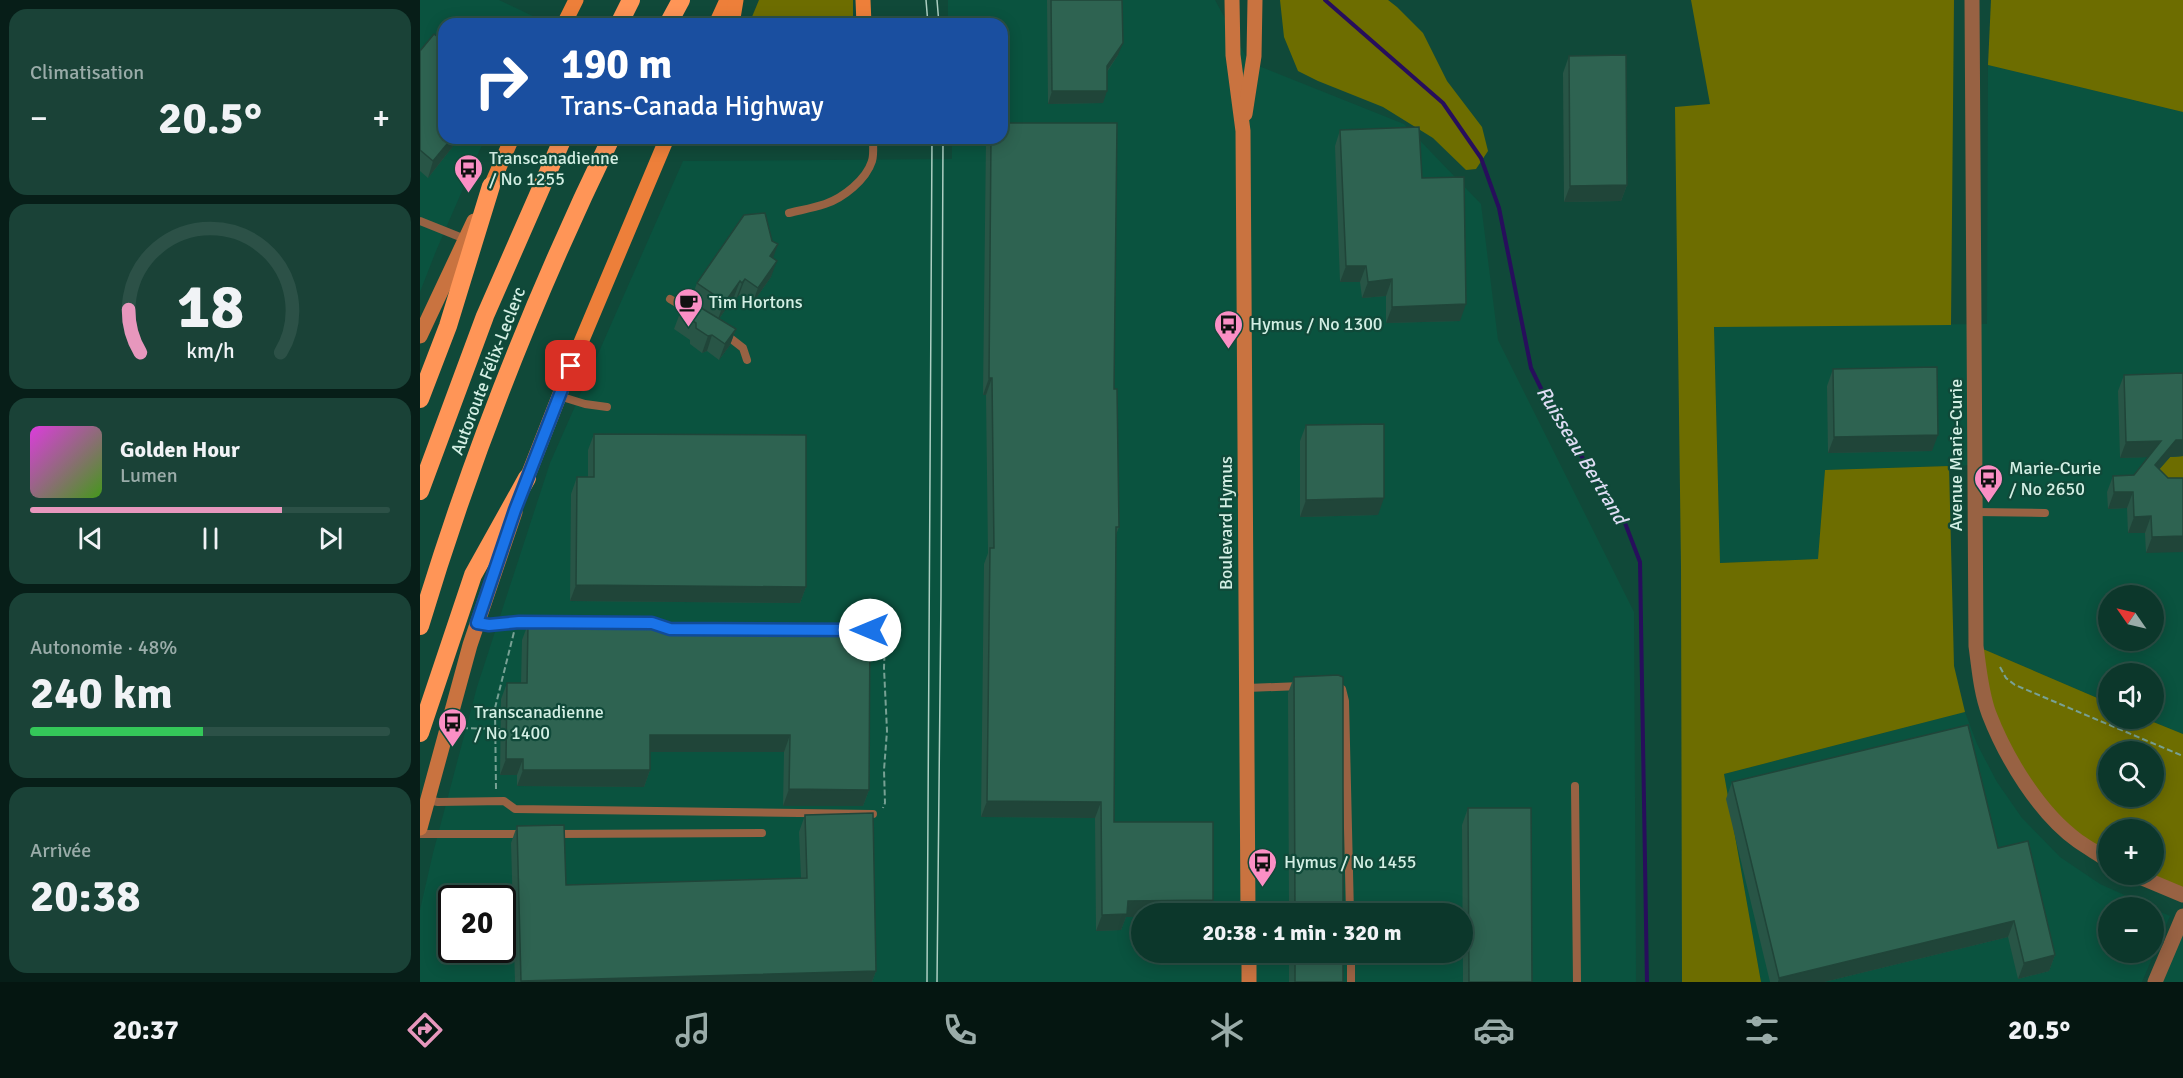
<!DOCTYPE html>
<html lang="fr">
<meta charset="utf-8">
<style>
:root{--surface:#0c372b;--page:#1a4237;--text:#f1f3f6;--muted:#9aaca9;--line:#2c5147;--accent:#e797bd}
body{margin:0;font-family:Signika,sans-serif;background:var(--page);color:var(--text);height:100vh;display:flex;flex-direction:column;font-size:22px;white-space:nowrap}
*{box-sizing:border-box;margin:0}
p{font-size:20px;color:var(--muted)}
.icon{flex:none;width:33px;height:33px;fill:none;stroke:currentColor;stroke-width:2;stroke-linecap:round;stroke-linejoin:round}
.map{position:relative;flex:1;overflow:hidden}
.panel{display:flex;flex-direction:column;gap:9px;padding:9px;background:#071e18;width:420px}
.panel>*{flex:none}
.banner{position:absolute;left:18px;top:18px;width:570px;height:126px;border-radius:18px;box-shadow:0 3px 15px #0003,0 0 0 2px var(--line);background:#1a4fa0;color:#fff;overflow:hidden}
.needle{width:39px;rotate:304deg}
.controls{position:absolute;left:1678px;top:585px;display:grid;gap:12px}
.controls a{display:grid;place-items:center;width:66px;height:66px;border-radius:50%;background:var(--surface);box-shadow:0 3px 15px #0003,0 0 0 2px var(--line);font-size:30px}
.speed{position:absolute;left:18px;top:885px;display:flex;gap:12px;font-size:30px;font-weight:700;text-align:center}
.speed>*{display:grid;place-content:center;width:78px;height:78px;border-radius:50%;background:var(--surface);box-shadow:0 3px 15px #0003,0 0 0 2px var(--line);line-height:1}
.speed .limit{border:3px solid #111;border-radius:9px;background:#fff;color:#111}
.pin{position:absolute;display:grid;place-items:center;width:51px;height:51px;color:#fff;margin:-26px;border-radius:12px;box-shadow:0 3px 9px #0006}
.me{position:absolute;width:66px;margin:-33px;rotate:270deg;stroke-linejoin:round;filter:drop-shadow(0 0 4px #0008)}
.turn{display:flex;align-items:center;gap:21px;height:126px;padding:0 24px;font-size:27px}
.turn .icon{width:78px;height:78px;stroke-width:2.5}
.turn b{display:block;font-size:42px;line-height:51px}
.big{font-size:45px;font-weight:800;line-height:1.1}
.panel .widget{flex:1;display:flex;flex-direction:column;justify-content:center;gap:9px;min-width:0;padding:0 21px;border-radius:18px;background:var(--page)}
.panel .dial{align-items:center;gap:0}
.dial svg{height:156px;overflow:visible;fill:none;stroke:var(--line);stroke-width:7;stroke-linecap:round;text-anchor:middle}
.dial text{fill:var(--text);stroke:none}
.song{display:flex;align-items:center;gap:18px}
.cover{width:72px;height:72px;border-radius:9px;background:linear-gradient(135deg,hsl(300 70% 55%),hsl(100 70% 35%))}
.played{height:6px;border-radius:3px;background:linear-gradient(90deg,var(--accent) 70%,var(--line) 70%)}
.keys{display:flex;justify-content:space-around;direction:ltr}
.heat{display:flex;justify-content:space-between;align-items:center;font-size:33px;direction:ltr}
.charge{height:9px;border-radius:4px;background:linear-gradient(90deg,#34c759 48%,var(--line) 0)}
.trip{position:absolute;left:711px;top:903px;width:342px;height:60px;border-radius:30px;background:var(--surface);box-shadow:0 3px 15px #0003,0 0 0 2px var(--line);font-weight:800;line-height:60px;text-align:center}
.menu{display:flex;height:96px;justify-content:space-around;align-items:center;background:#051611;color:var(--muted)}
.menu .icon{width:42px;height:42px}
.menu .active{color:var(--accent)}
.menu b{font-size:27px;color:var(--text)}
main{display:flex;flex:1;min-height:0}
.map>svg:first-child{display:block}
</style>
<main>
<section class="panel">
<div class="widget"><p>Climatisation</p>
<div class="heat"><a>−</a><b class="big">20.5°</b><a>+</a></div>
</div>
<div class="widget dial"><svg viewBox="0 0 100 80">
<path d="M14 69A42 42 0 1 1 86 69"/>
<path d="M14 69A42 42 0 0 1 8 47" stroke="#e797bd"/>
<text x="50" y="56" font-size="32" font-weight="700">18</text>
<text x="50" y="72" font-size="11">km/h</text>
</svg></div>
<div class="widget">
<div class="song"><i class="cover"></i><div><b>Golden Hour</b><p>Lumen</p></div></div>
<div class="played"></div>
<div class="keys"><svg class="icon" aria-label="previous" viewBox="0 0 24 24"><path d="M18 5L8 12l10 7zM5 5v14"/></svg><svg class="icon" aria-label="pause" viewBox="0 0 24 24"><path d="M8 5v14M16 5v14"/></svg><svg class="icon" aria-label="next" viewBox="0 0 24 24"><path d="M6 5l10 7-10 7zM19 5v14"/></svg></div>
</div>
<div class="widget"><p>Autonomie · 48%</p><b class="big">240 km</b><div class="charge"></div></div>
<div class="widget"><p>Arrivée</p><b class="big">20:38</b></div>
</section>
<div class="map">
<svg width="1763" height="982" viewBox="0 0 1763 982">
<rect width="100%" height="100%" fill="#104939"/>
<!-- built -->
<g fill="#0a533f" fill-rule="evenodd">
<path d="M0,0H79L117,18L114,24H24V138H65L16,251L0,292Z"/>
<path d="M528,0H795L829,62L984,124L1061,204L1078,340L1214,612L1216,982H0V910L13,853L57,687L130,463L263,161L532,159V138H582V24H528ZM32,898H82V950H32ZM722,914H1042V952H722Z"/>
<path d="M1568,65L1763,112V734L1726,719L1734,718V674H1689V703L1556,646L1558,465L1405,470L1398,559L1300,563L1294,326L1567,324ZM1689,596H1734V640H1689Z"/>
<path d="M1545,712L1557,744L1577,782L1602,818L1640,857L1680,884L1731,907L1689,908V952H1734V909L1750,916L1722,982H1341L1304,774Z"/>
<path d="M1763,916V982H1735Z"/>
</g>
<!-- green -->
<g fill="#6d6d00" fill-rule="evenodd">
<path d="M339,0H433V24H329Z"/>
<path d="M860,0H968L977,7L1003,33L1027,81L1062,127L1068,151L1056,169L1046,170L1013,138L963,107L898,81L878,71L864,37Z"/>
<path d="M1271,0H1534L1531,325L1294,327L1300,563L1398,559L1405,470L1529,466L1534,666L1545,712L1304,774L1341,982H1262L1261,567L1255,107L1290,104Z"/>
<path d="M1571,0H1763V112L1568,65Z"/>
<path d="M1763,456V494L1729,481L1750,457Z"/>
<path d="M1556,646L1689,703V718L1726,719L1763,734V895L1713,875L1734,874V830H1689V861L1624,808L1568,713ZM1689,752H1734V796H1689Z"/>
</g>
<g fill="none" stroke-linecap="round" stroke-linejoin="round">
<!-- stream -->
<path stroke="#270e5c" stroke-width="4" d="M905,0L1023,103L1061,158L1079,208L1111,368L1132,411L1205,523L1220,562L1227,982"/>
<!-- path -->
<g stroke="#78a194" stroke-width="2" stroke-dasharray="6 3" stroke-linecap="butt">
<path d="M450,630H460L465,639L464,668L467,731L464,770L465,803L463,808"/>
<path d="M1580,667L1586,678L1595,685L1763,756"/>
<path d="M42,728L81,729"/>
<path d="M76,789L75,708L94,632"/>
</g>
<!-- lane -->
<g stroke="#986243" stroke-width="8">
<path d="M369,213C381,210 393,208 405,204C423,198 446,180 452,161C454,154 453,146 453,138"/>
<path d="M0,221L45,239"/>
<path d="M250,299L272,312"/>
<path d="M305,334L323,348L327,360"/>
<path d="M139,396L165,404L187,407"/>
<path d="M1556,512L1625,513"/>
<path d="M57,623L69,625L99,622L232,623L244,627"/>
<path d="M915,685L922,689L925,701L930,914"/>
<path d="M827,688L881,686"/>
<path d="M1155,786L1157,982"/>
<path d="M7,800L18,802L84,801L95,809L453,814"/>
<path d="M0,834H105"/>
<path d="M135,834L342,833"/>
<path d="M931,952V982"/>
</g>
<!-- street -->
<g stroke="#986243" stroke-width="15">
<path d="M1552,0L1556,646C1559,668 1561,693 1569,714C1586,758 1619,813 1658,841C1668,848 1679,854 1689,861"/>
<path d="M1713,874L1763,895"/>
<path d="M1735,982L1763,916"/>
</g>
<!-- secondary -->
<g stroke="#c97340" stroke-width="15">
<path d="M812,0L813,55L823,131L828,914"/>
<path d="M825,114L834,56L835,0"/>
<path d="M0,336L54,221"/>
<path d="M0,828L50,645L95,512"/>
<path d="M829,952V982"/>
</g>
<!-- primary -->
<g stroke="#ed7f3a" stroke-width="15">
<path d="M443,0L444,24"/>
<path d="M144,24L156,0"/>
<path d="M296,24L307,0"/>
<path d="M312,24L316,0"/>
<path d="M71,186L92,138"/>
<path d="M107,478L151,366L247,138"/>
</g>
<!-- highway -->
<g stroke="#ff9557" stroke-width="18">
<path d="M199,24L211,0"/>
<path d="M248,24L261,0"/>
<path d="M0,399L28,326L71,186"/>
<path d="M0,491L65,316L143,138"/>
<path d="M0,626C50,459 115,295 191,138"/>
<path d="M0,733L53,575L107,478"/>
</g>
<!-- tram -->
<g stroke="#adcfc3" stroke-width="1.5">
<path d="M506,0L508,24"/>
<path d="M517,0L519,24"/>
<path d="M507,982L512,138"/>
<path d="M517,982L521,596L523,138"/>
</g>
</g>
<!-- wall -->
<g fill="#285546">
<path d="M627,0H702L698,55L687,72L683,103L628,104Z"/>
<path d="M0,51L24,138H36L34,145L8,178L0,171Z"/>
<path d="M1149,56L1207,185L1201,201L1144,202L1143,73Z"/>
<path d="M920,130L1002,178L1040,321L966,323V296L942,298L940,282H920L915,146Z"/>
<path d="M566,138H582L694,389L699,527L696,535L694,822L793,900L788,914H722L706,917L701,930L676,931L675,818L561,817L564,564L568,553L566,395H563Z"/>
<path d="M353,258L351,277L332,304L319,295L316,299L314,297L299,319L316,329L310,345L299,360L287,351L282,353L270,344V340L254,329L260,313L283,309V308L271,299L277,283Z"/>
<path d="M1413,369L1512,451L1408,453L1407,386Z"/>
<path d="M1763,373V456L1750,457L1739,469L1748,478H1763L1726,553L1725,533H1708L1707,508L1688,509L1687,492L1693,476L1714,475L1728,457L1700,458L1698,391L1704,375Z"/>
<path d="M886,425L958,515L880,517V441Z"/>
<path d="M174,434L386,587L380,603L150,601L151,494L157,477H168V450Z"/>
<path d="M108,624L450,625L449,790L443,806H363L364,752H230V770L224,787L97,786V775H80L81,699L87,683H101L102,640Z"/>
<path d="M874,677L923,914H869L868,693Z"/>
<path d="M1312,782L1578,848L1635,955L1629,971L1598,979L1588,937L1404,982H1350L1306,799Z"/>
<path d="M1048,808L1112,982H1043L1042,825Z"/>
<path d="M385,815L456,971L452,982H95L91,843L97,826L146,885L381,878L379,832Z"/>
<rect x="869" y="952" width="54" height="30"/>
</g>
<!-- shaded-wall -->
<g fill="#204539">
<path d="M703,43L698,55L682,78L687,66Z"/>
<path d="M632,91H687L683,103L628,104Z"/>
<path d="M32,138H36L34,145L8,178L13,161Z"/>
<path d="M1207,185L1201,201L1144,202L1150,186Z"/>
<path d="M358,244L352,261L350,256Z"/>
<path d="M357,261L351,277L332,304L338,288Z"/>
<path d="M926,266H946L940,282H920Z"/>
<path d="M325,279L319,295L316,299L322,283Z"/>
<path d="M972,279L966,296L942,298L948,282Z"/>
<path d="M320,281L314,297L297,322L303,305Z"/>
<path d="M1046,304L1040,321L966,323L972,307Z"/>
<path d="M316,329L310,345L299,360L305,344Z"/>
<path d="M292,335L287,351L282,353L288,336Z"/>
<path d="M569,378H572L566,395H563Z"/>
<path d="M1518,435L1512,451L1408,453L1414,437Z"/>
<path d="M1756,440H1763V456L1750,457L1729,481L1735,465Z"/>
<path d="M1741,441L1735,457L1700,458L1706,442Z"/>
<path d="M1694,492H1713L1707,508L1688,509Z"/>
<path d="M964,498L958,515L880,517L886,500Z"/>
<path d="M1731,516L1725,533H1708L1714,517Z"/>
<path d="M1763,536V552L1726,553L1732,537Z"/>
<path d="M156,585L386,587L380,603L150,601Z"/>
<path d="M230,735H370L364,752H224Z"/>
<path d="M86,759H103L97,775H80Z"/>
<path d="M103,770H230L224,787L97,786Z"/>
<path d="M369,789L449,790L443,806H363Z"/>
<path d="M567,801L681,802L675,818L561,817Z"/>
<path d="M793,900L788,914H722V917H706L701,930L676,931L682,915L708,901Z"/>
<path d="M1594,921L1588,937L1404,982H1358L1359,978Z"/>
<path d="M1635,955L1629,971L1598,979L1604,963Z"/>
<path d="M456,971L452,982H101V981Z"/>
</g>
<!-- building -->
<g fill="#2e6351" stroke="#204539" stroke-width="1.5">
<path d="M631,0H702L703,43L687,66V91H632Z"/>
<path d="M14,34L24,42V138H32L13,161L0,150V51Z"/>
<path d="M1206,55L1207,185L1150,186L1149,56Z"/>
<path d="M582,123H697L694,389H697L699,527H696L694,822H793V900L708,901L707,914L682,915L681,802L567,801L570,548H574L572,378H569L571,138H582Z"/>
<path d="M999,127L1002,178L1044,177L1046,304L972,307V279L948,282L946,266H926L920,130Z"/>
<path d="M345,213L352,241L358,244L350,256L357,261L338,288L325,279L322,283L320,281L303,305L288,296L293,294L277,283L324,215Z"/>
<path d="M268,300L316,329L305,344L292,335L288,336L276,328V323L260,313Z"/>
<path d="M1517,367L1518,435L1414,437L1413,369Z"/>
<path d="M1763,373V440H1756L1735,465L1748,478H1763V536L1732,537L1731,516L1714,517L1713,492H1694L1693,476L1714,475L1741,441L1706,442L1704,375Z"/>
<path d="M964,424V498L886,500V425Z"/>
<path d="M174,434L386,435V587L156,585L157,477H174Z"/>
<path d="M108,624L450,625L449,790L369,789L370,735H230V770H103V759H86L87,683H107Z"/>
<path d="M918,675L923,677V914H875L874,677Z"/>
<path d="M1548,725L1578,848L1608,841L1635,955L1604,963L1594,921L1359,978L1312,782Z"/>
<path d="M1048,808H1111L1112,982H1049Z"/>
<path d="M453,813L456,971L101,981L97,826L144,825L146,885L387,878L385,815Z"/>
<rect x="875" y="952" width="48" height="30"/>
</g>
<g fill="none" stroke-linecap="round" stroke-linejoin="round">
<defs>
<path id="route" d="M151,366L95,510L57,623L69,625L99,622L232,623L250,629L450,630"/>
</defs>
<!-- route casing -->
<use href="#route" stroke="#114b97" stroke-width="15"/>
<!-- route -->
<use href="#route" stroke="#1a73e8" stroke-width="10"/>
</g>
<!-- icons -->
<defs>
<symbol id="bus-pin" viewBox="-11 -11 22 30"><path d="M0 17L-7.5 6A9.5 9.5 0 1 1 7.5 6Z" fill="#fb8fc5" stroke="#104939"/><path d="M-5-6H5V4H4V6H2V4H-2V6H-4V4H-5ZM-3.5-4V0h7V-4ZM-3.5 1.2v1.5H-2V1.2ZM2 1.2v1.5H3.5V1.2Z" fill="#111"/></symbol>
<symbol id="cafe-pin" viewBox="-11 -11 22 30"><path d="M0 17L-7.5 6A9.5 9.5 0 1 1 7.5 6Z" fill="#fb8fc5" stroke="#104939"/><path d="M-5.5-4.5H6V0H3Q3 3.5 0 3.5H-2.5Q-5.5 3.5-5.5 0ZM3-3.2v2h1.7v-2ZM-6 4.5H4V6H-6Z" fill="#111"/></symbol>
</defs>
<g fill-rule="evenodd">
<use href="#bus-pin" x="32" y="152" width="33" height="45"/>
<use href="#cafe-pin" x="252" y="286" width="33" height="45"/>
<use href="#bus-pin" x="792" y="308" width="33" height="45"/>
<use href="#bus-pin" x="1552" y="462" width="33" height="45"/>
<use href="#bus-pin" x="16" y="706" width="33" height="45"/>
<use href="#bus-pin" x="826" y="846" width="33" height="45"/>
</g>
<g text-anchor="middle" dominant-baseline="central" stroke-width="4.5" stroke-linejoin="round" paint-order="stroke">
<!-- poi labels -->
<g font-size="18" fill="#d3efe4" stroke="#104939" text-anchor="start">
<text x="69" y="158">Transcanadienne<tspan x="69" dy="21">/ No 1255</tspan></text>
<text x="289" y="302">Tim Hortons</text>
<text x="830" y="324">Hymus / No 1300</text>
<text x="1589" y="468">Marie-Curie<tspan x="1589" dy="21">/ No 2650</tspan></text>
<text x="54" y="712">Transcanadienne<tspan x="54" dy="21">/ No 1400</tspan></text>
<text x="864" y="862">Hymus / No 1455</text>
</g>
<!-- street labels -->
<g font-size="18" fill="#d3efe4" stroke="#104939">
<text transform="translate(68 371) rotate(-69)">Autoroute Félix-Leclerc</text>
<text transform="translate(1536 455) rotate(-90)">Avenue Marie-Curie</text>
<text transform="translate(806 523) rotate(-90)">Boulevard Hymus</text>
</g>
<!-- water labels -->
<g font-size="20" font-style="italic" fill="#dedcf3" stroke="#104939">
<text transform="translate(1162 455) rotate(59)">Ruisseau Bertrand</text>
</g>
</g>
</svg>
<div class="controls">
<a><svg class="needle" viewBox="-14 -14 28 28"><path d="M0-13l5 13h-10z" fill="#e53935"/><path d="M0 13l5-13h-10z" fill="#9aaca9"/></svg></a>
<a><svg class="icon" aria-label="sound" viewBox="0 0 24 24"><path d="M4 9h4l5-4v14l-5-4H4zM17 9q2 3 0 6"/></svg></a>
<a><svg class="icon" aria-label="search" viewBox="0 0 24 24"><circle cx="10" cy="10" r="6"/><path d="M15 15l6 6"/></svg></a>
<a>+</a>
<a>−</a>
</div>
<div class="speed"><div class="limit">20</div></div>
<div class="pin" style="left:151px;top:366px;background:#d93025"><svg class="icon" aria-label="arrive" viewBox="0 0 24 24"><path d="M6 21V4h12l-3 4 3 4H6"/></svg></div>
<svg class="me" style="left:450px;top:630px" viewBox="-20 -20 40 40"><circle r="19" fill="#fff"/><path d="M0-13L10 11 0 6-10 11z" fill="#1a73e8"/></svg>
<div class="trip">20:38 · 1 min · 320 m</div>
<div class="banner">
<div class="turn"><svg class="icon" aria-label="right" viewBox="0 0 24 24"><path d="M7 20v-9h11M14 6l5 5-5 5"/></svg><div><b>190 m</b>Trans-Canada Highway</div></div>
</div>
</div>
</main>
<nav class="menu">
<b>20:37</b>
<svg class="icon active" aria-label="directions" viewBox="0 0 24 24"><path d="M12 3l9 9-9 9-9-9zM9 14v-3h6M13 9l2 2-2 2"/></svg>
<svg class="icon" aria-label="music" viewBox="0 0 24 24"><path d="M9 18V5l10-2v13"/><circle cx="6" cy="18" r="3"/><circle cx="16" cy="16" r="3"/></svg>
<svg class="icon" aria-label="phone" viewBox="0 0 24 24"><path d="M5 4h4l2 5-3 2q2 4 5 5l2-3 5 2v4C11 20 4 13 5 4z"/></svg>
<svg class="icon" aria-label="climate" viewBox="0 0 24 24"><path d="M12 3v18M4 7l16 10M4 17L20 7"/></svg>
<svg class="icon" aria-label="car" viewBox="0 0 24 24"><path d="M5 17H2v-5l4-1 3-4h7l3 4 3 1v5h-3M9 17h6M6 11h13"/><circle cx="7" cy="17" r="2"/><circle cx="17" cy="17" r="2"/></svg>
<svg class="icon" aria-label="filters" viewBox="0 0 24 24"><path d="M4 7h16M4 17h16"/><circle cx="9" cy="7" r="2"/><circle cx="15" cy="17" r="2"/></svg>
<b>20.5°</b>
</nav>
